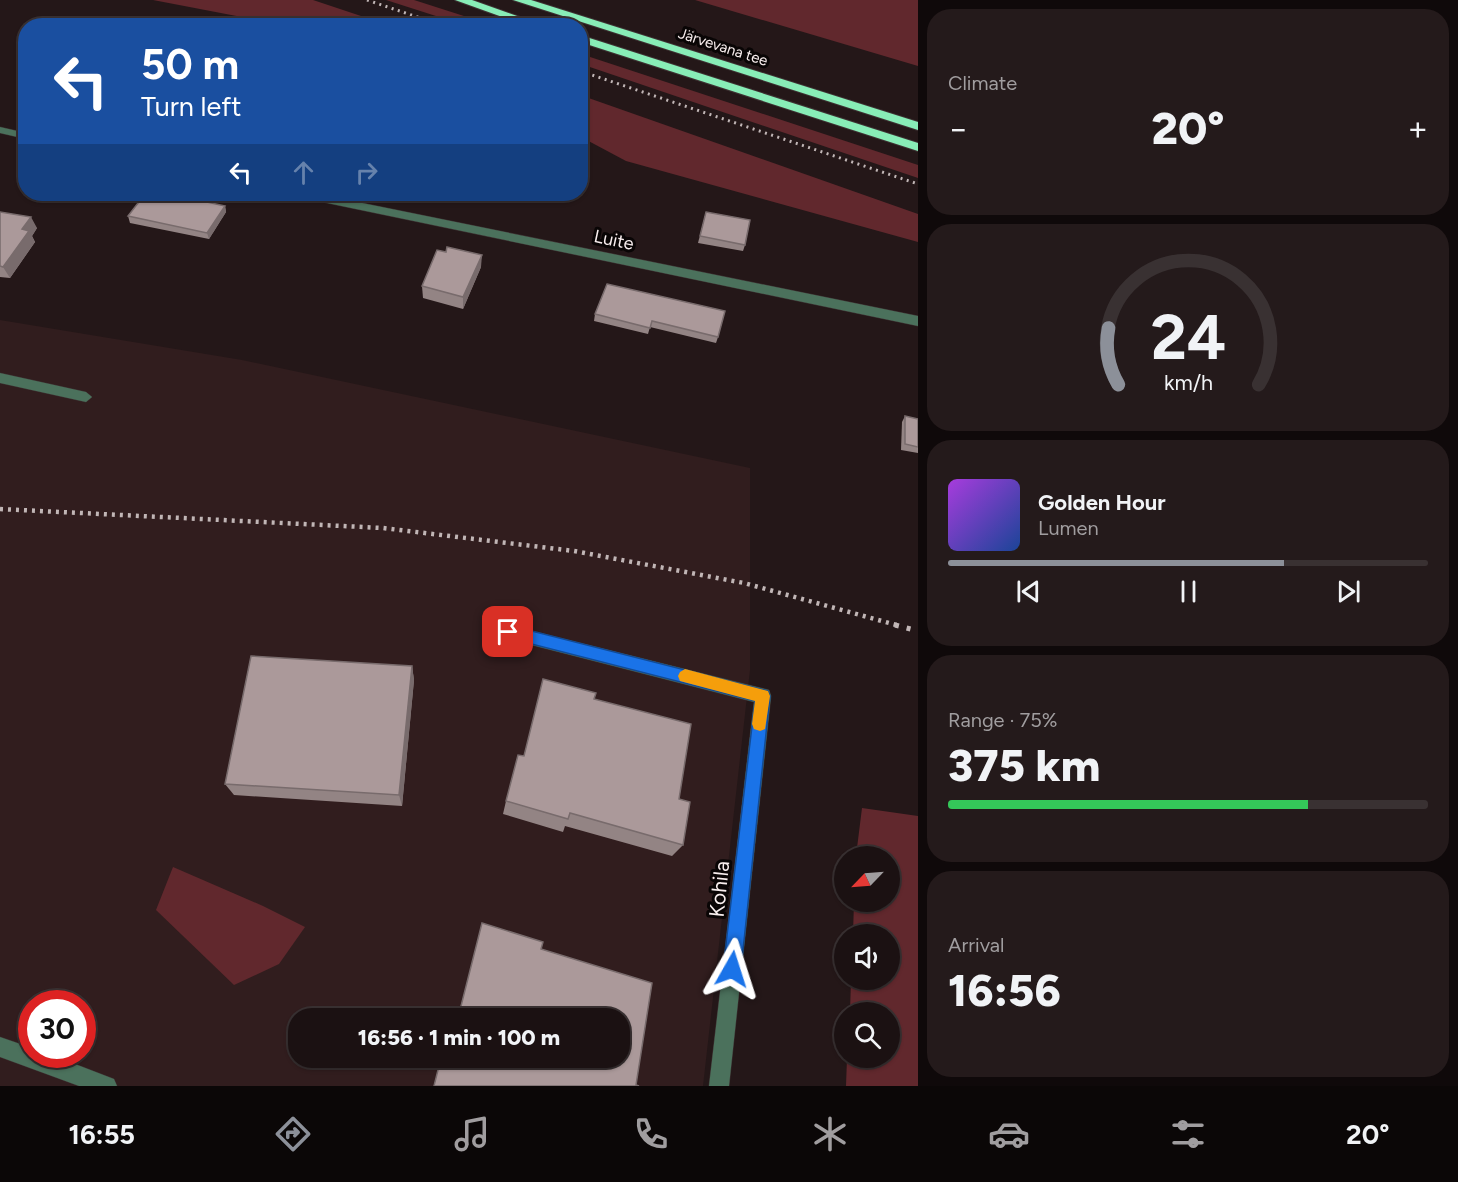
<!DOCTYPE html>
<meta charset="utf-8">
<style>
:root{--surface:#1b1112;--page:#241a1b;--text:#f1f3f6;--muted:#a09d9f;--line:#393132;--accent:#8c9099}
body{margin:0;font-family:Figtree,sans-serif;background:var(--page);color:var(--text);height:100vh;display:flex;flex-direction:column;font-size:22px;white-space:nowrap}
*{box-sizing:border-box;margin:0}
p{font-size:20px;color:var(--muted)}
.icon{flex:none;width:33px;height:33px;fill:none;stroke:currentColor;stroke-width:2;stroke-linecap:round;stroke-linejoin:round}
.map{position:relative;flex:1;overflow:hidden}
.panel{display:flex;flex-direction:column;gap:9px;padding:9px;background:#0f090a;width:540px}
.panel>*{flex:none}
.hud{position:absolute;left:18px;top:18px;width:570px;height:183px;border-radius:24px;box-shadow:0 2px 4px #0004,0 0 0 2px var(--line);background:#1a4fa0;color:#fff;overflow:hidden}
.needle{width:39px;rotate:245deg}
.controls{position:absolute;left:834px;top:846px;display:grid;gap:12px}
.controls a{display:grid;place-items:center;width:66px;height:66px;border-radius:50%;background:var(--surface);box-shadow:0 2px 4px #0004,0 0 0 2px var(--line);font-size:30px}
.speed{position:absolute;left:18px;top:990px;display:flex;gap:12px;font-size:30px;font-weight:700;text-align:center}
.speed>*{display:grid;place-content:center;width:78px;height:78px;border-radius:50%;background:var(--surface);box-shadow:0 2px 4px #0004,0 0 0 2px var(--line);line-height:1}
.speed .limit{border:9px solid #d22;background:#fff;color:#111}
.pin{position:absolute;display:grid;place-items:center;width:51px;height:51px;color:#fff;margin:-26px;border-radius:12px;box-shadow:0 3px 9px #0006}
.me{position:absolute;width:66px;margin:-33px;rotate:6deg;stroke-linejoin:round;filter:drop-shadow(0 0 4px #0008)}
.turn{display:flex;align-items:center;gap:21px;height:126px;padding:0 24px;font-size:27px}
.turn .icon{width:78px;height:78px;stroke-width:2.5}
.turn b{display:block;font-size:42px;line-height:51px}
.lanes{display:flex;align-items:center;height:57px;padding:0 24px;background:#0003;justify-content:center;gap:30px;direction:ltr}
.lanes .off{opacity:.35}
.big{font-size:45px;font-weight:800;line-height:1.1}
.panel .card{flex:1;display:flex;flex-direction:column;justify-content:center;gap:9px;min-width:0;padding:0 21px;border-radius:24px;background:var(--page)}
.panel .dial{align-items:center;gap:0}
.dial svg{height:156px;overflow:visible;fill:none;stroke:var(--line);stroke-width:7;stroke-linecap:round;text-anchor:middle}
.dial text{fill:var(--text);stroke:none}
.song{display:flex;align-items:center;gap:18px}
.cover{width:72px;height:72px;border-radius:9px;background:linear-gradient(135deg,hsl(280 70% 55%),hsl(220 70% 35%))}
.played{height:6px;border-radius:3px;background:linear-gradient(90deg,var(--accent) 70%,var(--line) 70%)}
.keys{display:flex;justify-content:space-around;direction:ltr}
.heat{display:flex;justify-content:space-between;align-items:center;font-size:33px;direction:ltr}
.charge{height:9px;border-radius:4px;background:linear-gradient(90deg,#34c759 75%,var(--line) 0)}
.trip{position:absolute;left:288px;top:1008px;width:342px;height:60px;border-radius:24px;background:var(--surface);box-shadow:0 2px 4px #0004,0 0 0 2px var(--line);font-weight:800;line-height:60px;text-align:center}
.tab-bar{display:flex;height:96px;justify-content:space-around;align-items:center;background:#0b0707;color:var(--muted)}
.tab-bar .icon{width:42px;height:42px}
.tab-bar .on{color:var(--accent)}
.tab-bar b{font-size:27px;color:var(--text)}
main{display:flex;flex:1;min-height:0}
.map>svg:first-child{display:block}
</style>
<main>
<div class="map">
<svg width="918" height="1086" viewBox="0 0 918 1086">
<rect width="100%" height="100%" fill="#241718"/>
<!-- built -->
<path fill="#311d1e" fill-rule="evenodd" d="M0,320L242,360L750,468V670L703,1086H0ZM32,1004H82V1054H32ZM298,1018H620V1058H298Z"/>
<!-- green -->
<g fill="#61282d">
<path d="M153,0H313L388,25H284Z"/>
<path d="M386,0H414L492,25H464Z"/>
<path d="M695,0H918V66Z"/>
<path d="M581,54L918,165V178L581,64Z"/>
<path d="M580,95L918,214V242L626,161L581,137Z"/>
<path d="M862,808L918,816V1086H846L847,1058H890V1012H850L851,980H890V934H853L854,902H890V856H856Z"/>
<path d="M173,867L263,906L305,927L279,964L234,985L156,910Z"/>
</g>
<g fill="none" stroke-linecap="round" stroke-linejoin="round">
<defs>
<path id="lane" d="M0,373L86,392L92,397L86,402L0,383Z"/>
<g id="street">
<path d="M0,127L26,133V139L0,133Z"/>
<path d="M298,194H318L918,316V326L303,198Z"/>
<path d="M508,625L769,690L771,696L729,1086H709L754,702L508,639L502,637L500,632L502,627Z"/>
<path d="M0,1037L32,1048V1054H49L114,1079L117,1086H79L0,1057Z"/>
</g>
<g id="highway">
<path d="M455,0H472L545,26H527Z"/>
<path d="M513,0H531L918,122V130Z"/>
<path d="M580,35L918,143V151L580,42Z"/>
</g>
</defs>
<!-- lane casing -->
<use href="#lane" stroke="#3d3132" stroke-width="1"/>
<!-- street casing -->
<use href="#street" stroke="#3d3132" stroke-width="1"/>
<!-- highway casing -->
<use href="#highway" stroke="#3d3132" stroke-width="2"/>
<!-- lane -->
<use href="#lane" fill="#4b715c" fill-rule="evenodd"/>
<!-- street -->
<use href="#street" fill="#4b715c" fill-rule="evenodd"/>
<!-- highway -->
<use href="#highway" fill="#88edb7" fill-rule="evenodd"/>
<!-- rail-far2 -->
<g stroke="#c1b6b6" stroke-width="3" stroke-dasharray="2 4.5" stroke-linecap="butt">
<path d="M367,0L444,26"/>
<path d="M580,71L918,184"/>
</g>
<!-- rail-far1 -->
<path stroke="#c1b6b6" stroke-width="4.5" stroke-dasharray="3 5" stroke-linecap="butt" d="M0,509L383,528L574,551L744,583L900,626"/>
<!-- rail -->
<path stroke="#c1b6b6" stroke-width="5" stroke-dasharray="4 8" stroke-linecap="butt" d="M895,625L918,631"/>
</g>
<!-- wall -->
<g fill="#938484">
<path d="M225,206L226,212L209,239L130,223L128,216Z"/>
<path d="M0,212L37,228L32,236L35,242L10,278L0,277Z"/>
<path d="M706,212L745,245L743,251L698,243Z"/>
<path d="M481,267L463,309L423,298L422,286Z"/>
<path d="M607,284L718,337L716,343L650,327L648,334L594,321L595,314Z"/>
<path d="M905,416L918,419V453L901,450L902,422Z"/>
<path d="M412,666L414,680L402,806L234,795L225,784Z"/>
<path d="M594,699L679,799L683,845L672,856L565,826L563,832L503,814L506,801Z"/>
</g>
<!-- shaded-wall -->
<g fill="#786b6c">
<path d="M225,206L226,212L209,239L207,233Z"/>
<path d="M31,217L37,228L32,236L35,242L10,278L3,267L22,229Z"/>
<path d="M482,255L481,267L463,309V297Z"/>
<path d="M412,666L414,680L402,806L399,795Z"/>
</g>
<!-- building -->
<g fill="#ab999a" stroke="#786b6c" stroke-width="1.5">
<path d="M145,194H171L225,206L207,233L128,216Z"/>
<path d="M0,212L31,217L22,229L29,231L3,267L0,266Z"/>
<path d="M706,212L750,220L745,245L700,236Z"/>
<path d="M447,247L482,255L463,297L422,286L437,250L446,252Z"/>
<path d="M607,284L725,311L718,337L652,321L650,328L595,314Z"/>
<path d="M905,416L918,419V447L905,444Z"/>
<path d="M251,656L412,666L399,795L225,784Z"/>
<path d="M543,679L596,693L594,699L691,724L679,799L690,802L683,845L570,813L568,819L506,801L518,755L524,756Z"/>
<path d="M482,923L543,942L541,949L652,983L636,1085L639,1086H434L441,1058H620V1018H458Z"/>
</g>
<!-- route -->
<path fill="#1a73e8" stroke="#114b97" stroke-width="1.5" d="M508,625L768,691L770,696L741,969L738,976L732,978L726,976L723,969L755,701L508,638L503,636L501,632L503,627Z"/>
<!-- slow -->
<path fill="#f59e0b" d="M685,669L768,691L770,696L765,729L760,731L754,729L752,724L755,701L680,681L678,676L680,672Z"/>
<g text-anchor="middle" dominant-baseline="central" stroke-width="6" stroke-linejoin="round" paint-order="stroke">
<!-- far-street labels -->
<g font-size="15" fill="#f8eeee" stroke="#090505">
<text transform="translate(723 47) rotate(18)">Järvevana tee</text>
</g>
<!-- street labels -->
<g font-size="18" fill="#f8eeee" stroke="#090505">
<text transform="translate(614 240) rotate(12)">Luite</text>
</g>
<!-- near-street labels -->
<g font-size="21" fill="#f8eeee" stroke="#090505">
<text transform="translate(719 889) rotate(-84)">Kohila</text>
</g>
</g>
</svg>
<div class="controls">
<a><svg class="needle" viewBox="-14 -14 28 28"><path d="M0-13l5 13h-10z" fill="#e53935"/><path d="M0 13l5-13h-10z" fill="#a09d9f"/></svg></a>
<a><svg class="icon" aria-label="sound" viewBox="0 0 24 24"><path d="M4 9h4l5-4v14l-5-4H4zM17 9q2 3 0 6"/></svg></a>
<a><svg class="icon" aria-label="search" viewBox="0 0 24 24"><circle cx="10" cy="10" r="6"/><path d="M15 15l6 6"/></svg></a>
</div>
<div class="speed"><div class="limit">30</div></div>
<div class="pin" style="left:508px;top:632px;background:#d93025"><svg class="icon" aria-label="arrive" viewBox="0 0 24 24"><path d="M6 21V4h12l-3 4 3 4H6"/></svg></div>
<svg class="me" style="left:732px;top:969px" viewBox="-20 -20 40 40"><path d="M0-17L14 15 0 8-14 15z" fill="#1a73e8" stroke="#fff" stroke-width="4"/></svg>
<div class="trip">16:56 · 1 min · 100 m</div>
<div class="hud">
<div class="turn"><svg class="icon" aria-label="left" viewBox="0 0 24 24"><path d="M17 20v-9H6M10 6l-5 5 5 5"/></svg><div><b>50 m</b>Turn left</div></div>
<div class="lanes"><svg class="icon" aria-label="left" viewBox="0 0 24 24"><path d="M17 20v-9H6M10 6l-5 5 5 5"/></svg><svg class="icon off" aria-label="ahead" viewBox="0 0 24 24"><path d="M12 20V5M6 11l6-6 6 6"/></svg><svg class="icon off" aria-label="right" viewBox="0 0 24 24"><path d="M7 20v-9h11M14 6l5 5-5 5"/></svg></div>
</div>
</div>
<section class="panel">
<div class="card"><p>Climate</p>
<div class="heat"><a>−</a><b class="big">20°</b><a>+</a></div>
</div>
<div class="card dial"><svg viewBox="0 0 100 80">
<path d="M14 69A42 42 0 1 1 86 69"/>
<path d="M14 69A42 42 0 0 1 9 40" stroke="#8c9099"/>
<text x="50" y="56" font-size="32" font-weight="700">24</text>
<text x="50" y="72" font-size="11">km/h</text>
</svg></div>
<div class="card">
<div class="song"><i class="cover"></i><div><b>Golden Hour</b><p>Lumen</p></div></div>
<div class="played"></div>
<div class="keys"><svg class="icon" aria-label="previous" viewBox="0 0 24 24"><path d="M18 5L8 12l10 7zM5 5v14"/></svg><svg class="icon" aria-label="pause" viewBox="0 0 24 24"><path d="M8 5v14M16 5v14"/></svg><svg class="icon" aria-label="next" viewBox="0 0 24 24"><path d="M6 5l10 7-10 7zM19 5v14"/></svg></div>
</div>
<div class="card"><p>Range · 75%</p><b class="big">375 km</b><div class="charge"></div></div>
<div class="card"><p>Arrival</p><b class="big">16:56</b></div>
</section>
</main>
<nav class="tab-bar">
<b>16:55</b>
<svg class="icon on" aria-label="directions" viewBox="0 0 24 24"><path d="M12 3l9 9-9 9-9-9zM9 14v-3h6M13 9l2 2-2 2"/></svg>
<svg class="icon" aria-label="music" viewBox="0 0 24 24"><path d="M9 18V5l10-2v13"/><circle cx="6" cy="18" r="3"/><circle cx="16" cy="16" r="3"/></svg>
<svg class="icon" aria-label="phone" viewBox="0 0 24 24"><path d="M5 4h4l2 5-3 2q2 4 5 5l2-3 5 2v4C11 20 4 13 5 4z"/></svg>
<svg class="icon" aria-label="climate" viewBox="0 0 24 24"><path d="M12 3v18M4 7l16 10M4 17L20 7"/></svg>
<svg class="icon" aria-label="car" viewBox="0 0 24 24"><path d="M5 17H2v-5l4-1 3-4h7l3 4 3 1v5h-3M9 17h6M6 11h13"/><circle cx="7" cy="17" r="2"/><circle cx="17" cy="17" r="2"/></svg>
<svg class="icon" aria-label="filters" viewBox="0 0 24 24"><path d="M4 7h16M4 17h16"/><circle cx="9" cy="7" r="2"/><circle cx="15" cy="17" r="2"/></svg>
<b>20°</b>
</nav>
